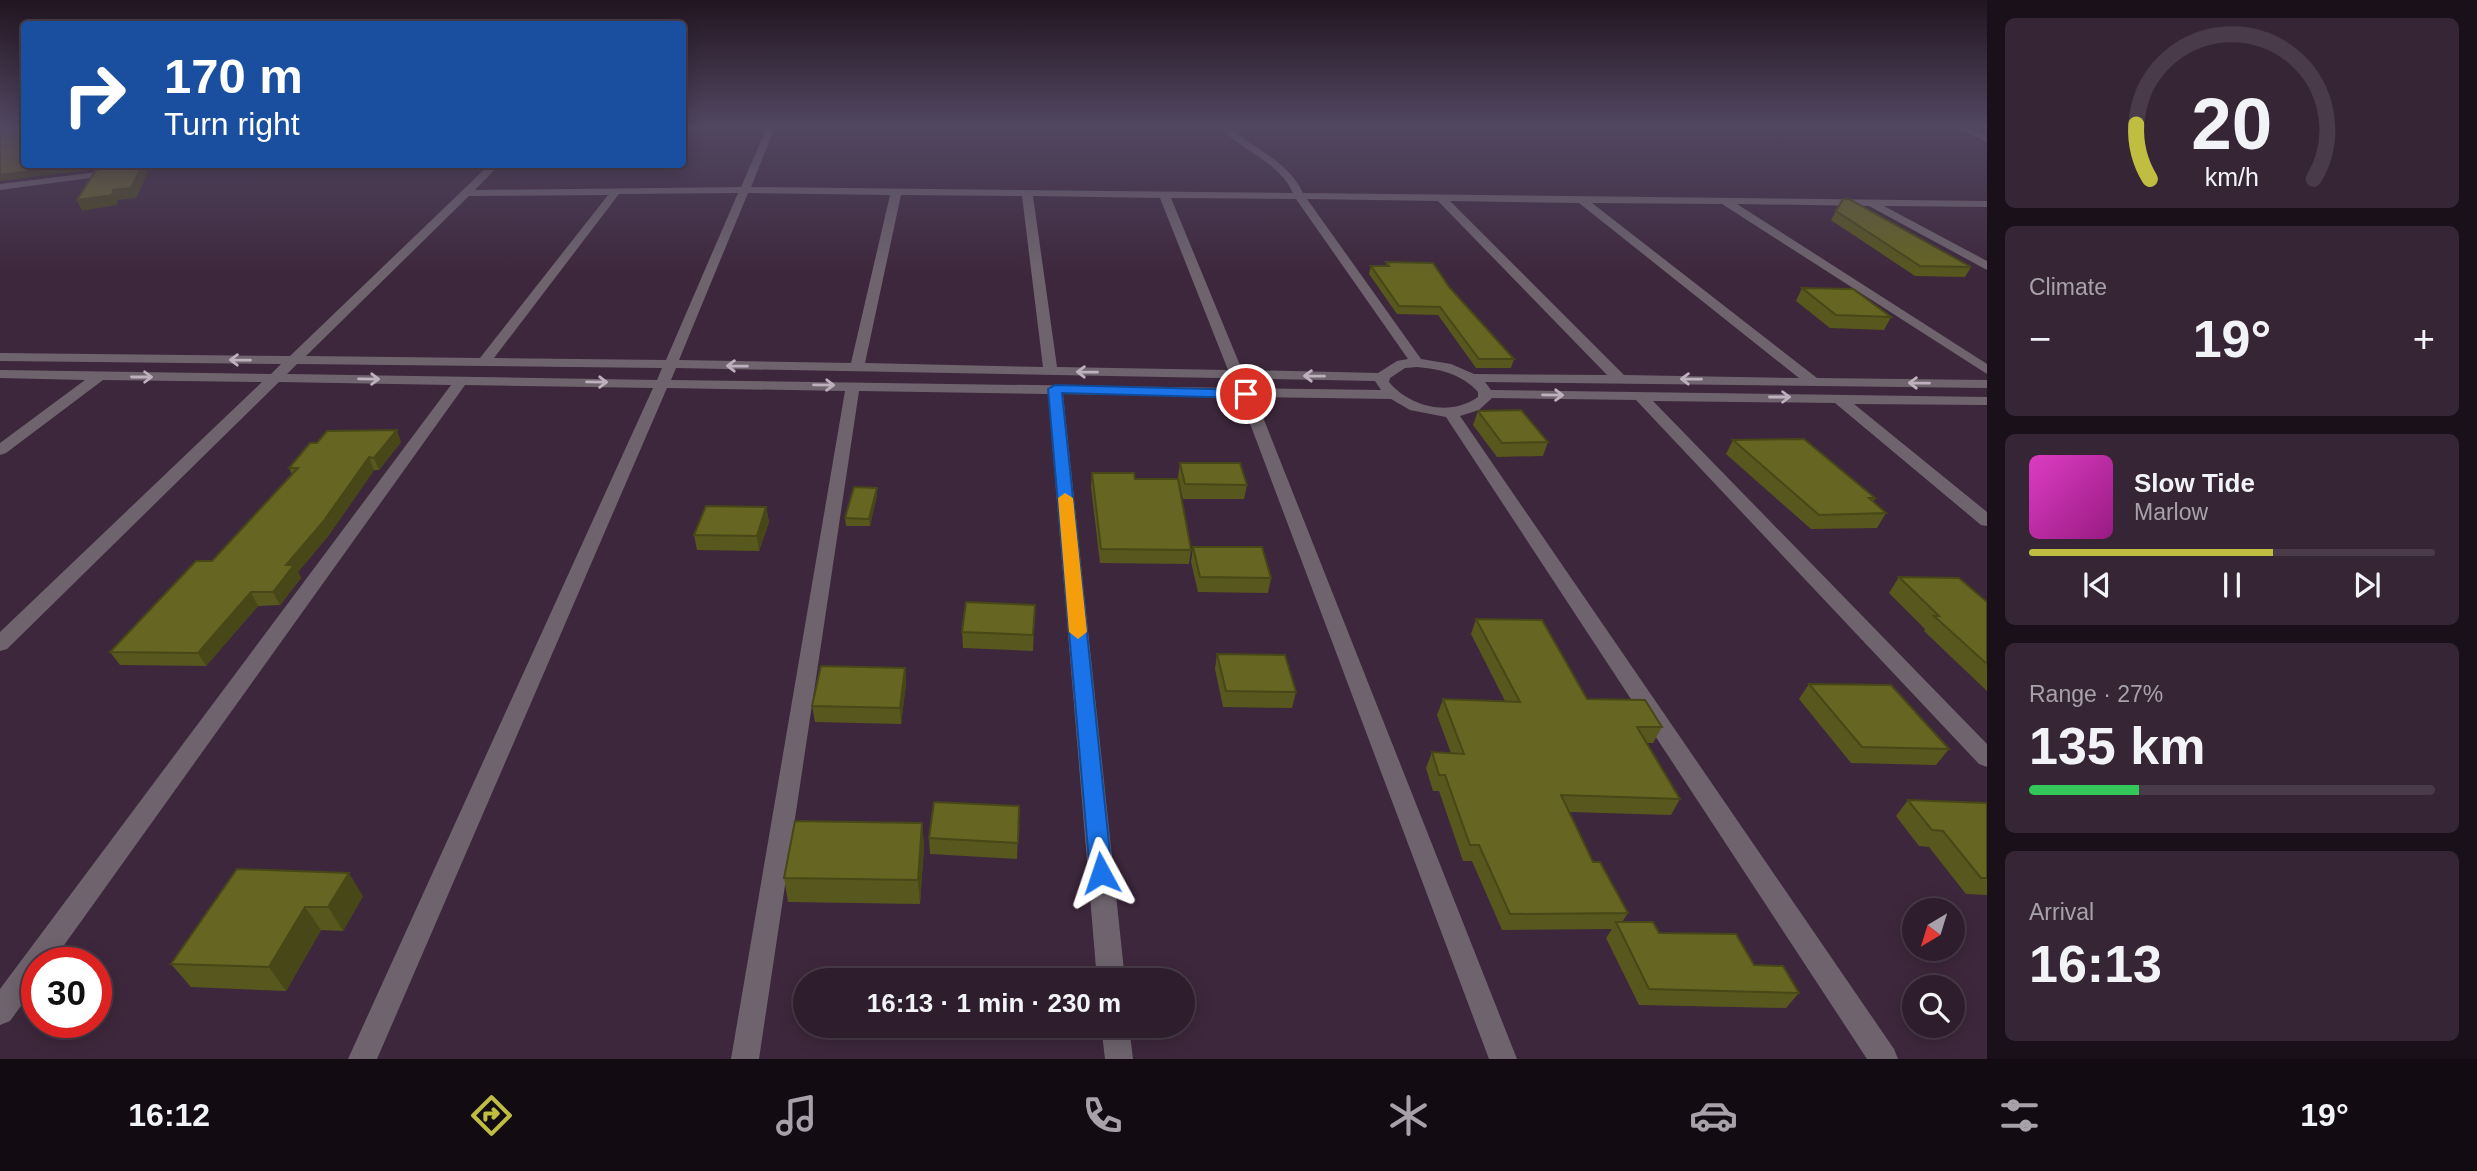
<!DOCTYPE html>
<meta charset="utf-8">
<style>
:root{--surface:#2e1d2d;--page:#362635;--text:#f1f3f6;--muted:#a7a2aa;--line:#493b49;--accent:#c0be41}
body{margin:0;font-family:Arial,sans-serif;background:var(--page);color:var(--text);height:100vh;display:flex;flex-direction:column;font-size:26px;white-space:nowrap}
*{box-sizing:border-box;margin:0}
p{font-size:23px;color:var(--muted)}
.icon{flex:none;width:38px;height:38px;fill:none;stroke:currentColor;stroke-width:2;stroke-linecap:round;stroke-linejoin:round}
.map{position:relative;flex:1;overflow:hidden}
.panel{display:flex;flex-direction:column;gap:18px;padding:18px;background:#191019;width:490px}
.panel>*{flex:none}
.guide{position:absolute;left:21px;top:21px;width:665px;height:147px;border-radius:7px;box-shadow:0 4px 18px #0003,0 0 0 2px var(--line);background:#1a4fa0;color:#fff;overflow:hidden}
.needle{width:46px;rotate:218deg}
.tools{position:absolute;left:1902px;top:898px;display:grid;gap:14px}
.tools a{display:grid;place-items:center;width:63px;height:63px;border-radius:50%;background:var(--surface);box-shadow:0 4px 18px #0003,0 0 0 2px var(--line);font-size:35px}
.speed{position:absolute;left:21px;top:947px;display:flex;gap:14px;font-size:35px;font-weight:700;text-align:center}
.speed>*{display:grid;place-content:center;width:91px;height:91px;border-radius:50%;background:var(--surface);box-shadow:0 4px 18px #0003,0 0 0 2px var(--line);line-height:1}
.speed .limit{border:10px solid #d22;background:#fff;color:#111}
.pin{position:absolute;display:grid;place-items:center;width:60px;height:60px;color:#fff;margin:-30px;border:4px solid #fff;border-radius:50%;box-shadow:0 2px 7px #0007}
.me{position:absolute;width:77px;margin:-38px;rotate:355deg;stroke-linejoin:round;filter:drop-shadow(0 0 5px #0008)}
.turn{display:flex;align-items:center;gap:24px;height:147px;padding:0 28px;font-size:32px}
.turn .icon{width:91px;height:91px;stroke-width:2.5}
.turn b{display:block;font-size:49px;line-height:60px}
.big{font-size:52px;font-weight:700;line-height:1.1}
.panel .widget{flex:1;display:flex;flex-direction:column;justify-content:center;gap:10px;min-width:0;padding:0 24px;border-radius:10px;background:var(--page)}
.panel .dial{align-items:center;gap:0}
.dial svg{height:182px;overflow:visible;fill:none;stroke:var(--line);stroke-width:7;stroke-linecap:round;text-anchor:middle}
.dial text{fill:var(--text);stroke:none}
.song{display:flex;align-items:center;gap:21px}
.cover{width:84px;height:84px;border-radius:10px;background:linear-gradient(135deg,hsl(310 70% 55%),hsl(310 70% 35%))}
.played{height:7px;border-radius:4px;background:linear-gradient(90deg,var(--accent) 60%,var(--line) 60%)}
.keys{display:flex;justify-content:space-around;direction:ltr}
.heat{display:flex;justify-content:space-between;align-items:center;font-size:38px;direction:ltr}
.charge{height:10px;border-radius:5px;background:linear-gradient(90deg,#34c759 27%,var(--line) 0)}
.trip{position:absolute;left:793px;top:968px;width:402px;height:70px;border-radius:35px;background:var(--surface);box-shadow:0 4px 18px #0003,0 0 0 2px var(--line);font-weight:700;line-height:70px;text-align:center}
.dock{display:flex;height:112px;justify-content:space-around;align-items:center;background:#120c12;color:var(--muted)}
.dock .icon{width:49px;height:49px}
.dock .on{color:var(--accent)}
.dock b{font-size:32px;color:var(--text)}
main{display:flex;flex:1;min-height:0}
.map>svg:first-child{display:block}
</style>
<main>
<div class="map">
<svg width="1987" height="1059" viewBox="0 0 1987 1059">
<rect width="100%" height="100%" fill="#3d273c"/>
<g fill="none" stroke-linecap="round" stroke-linejoin="round">
<!-- minor -->
<g fill="#6f646e" fill-rule="evenodd">
<path d="M767,127H775L751,187L1293,193C1278,160 1243,153 1220,127H1229C1255,151 1287,159 1303,193L1987,201V207L1884,206L1987,261V270L1869,206L1737,204L1987,364V374L1722,204L1592,203L1817,378L1987,380V388L1485,382L1491,390L1987,397V405L1854,404L1987,512V526L1981,525L1835,403L1653,401L1987,744V767L1979,764L1636,400L1492,398L1479,410L1460,416L1894,1049L1898,1059H1867L1446,417L1410,410L1391,399L1255,397L1517,1059H1489L1240,397L1063,394L1125,980H1097L1048,394L859,391L759,1059H731L845,391L667,388L377,1059H348L653,388L465,385L52,962H37V984L10,1021L0,1025V989L451,385L279,382L7,649L0,651V632L262,382L103,380L6,453L0,455V443L85,380L0,378V370L271,374L281,364L0,361V353L290,356L490,164H500L475,190L741,187ZM738,193L666,360L494,358L619,194ZM748,193L890,195L851,363L679,360ZM608,195L480,358L306,356L469,196ZM901,195L1022,196L1043,367L865,363ZM1033,196L1160,198L1228,370L1057,367ZM1171,198L1296,199L1408,359L1397,361L1378,373L1242,370ZM1307,199L1438,201L1607,375L1474,374L1451,364L1421,359ZM1450,201L1579,203L1799,378L1624,375ZM297,364L662,368L657,380L287,374ZM1417,367C1440,369 1462,374 1478,392V397C1450,417 1410,407 1389,382L1390,378L1405,368ZM676,368L1375,381L1381,390L671,380Z"/>
<path d="M1953,127H1965L1987,136V142Z"/>
<path d="M163,164H195L0,190V184Z"/>
<path d="M1101,1026H1129L1133,1059H1105Z"/>
</g>
</g>
<!-- wall -->
<g fill="#58571d">
<path d="M335,164H382L375,170H337Z"/>
<path d="M1836,211L1971,267L1965,277L1915,276L1831,220Z"/>
<path d="M1386,262L1449,287L1514,359L1511,368H1476L1438,315L1397,314L1369,274L1371,266H1386Z"/>
<path d="M1802,288L1891,317L1884,330L1830,328L1796,301Z"/>
<path d="M1478,411L1548,442L1543,456L1497,457L1473,425Z"/>
<path d="M1733,440L1875,498L1873,502L1886,513L1877,528L1811,529L1726,454Z"/>
<path d="M401,442L379,470H374L329,535L298,572L301,578L280,605L258,606L206,666L120,665L110,652L212,561L292,474L289,468Z"/>
<path d="M1180,463L1247,485L1244,499H1183L1178,477Z"/>
<path d="M1092,473L1135,479L1191,550L1189,564L1100,563L1091,487Z"/>
<path d="M877,488V495L870,526H846L845,518Z"/>
<path d="M766,507L769,522L759,551L697,550L694,535Z"/>
<path d="M1193,547L1271,578L1268,593L1198,592L1191,562Z"/>
<path d="M1899,577L1987,602V691L1924,631L1925,629L1889,593Z"/>
<path d="M1035,605L1033,651L963,648L962,632Z"/>
<path d="M1476,619L1587,699L1662,727L1653,743H1647L1680,799L1671,815L1569,812L1593,862L1628,913L1622,922L1659,933L1754,965L1799,993L1786,1008L1639,1005L1606,938L1612,929L1502,930L1472,861H1463L1439,791H1433L1426,768L1432,752L1451,753L1437,715L1443,699L1505,701L1471,634Z"/>
<path d="M1217,654L1296,692L1292,708L1223,707L1215,669Z"/>
<path d="M905,668L906,684L901,724L815,722L812,706Z"/>
<path d="M1809,684L1949,749L1936,765L1851,763L1799,699Z"/>
<path d="M1908,800L1987,803V895L1966,894L1929,847L1919,846L1896,816Z"/>
<path d="M1019,806L1017,859L930,854L929,838Z"/>
<path d="M922,823L924,846L920,904L788,902L784,878Z"/>
<path d="M237,869L363,896L343,931L321,930L286,991L191,987L171,964Z"/>
</g>
<!-- shaded-wall -->
<g fill="#474718">
<path d="M85,164H137L0,181V175Z"/>
<path d="M143,164H144L148,173L136,198L118,200L117,205L82,211L77,200L113,190Z"/>
<path d="M373,164H382L375,170Z"/>
<path d="M397,430L401,442L379,470L374,458Z"/>
<path d="M369,457L374,470L329,535L298,572L301,578L280,605L273,592L286,565Z"/>
<path d="M877,488V495L870,526L869,519Z"/>
<path d="M766,507L769,522L759,551L757,536Z"/>
<path d="M251,592L258,606L206,666L198,653Z"/>
<path d="M905,668L906,684L901,724L900,708Z"/>
<path d="M922,823L924,846L920,904L918,880Z"/>
<path d="M349,873L363,896L343,931L328,907Z"/>
<path d="M305,907L321,930L286,991L269,967Z"/>
</g>
<!-- building -->
<g fill="#666522" stroke="#474718" stroke-width="2">
<path d="M0,127H24V164H85L0,175Z"/>
<path d="M135,164H143L131,188L113,190L112,195L77,200L96,170Z"/>
<path d="M1843,199H1849L1971,267L1920,266L1836,211Z"/>
<path d="M1386,262L1433,263L1449,287L1514,359H1479L1440,307L1399,306L1371,266H1389Z"/>
<path d="M1802,288L1853,289L1891,317L1836,315Z"/>
<path d="M1521,410L1548,442L1502,443L1478,411Z"/>
<path d="M397,430L374,458L369,457L323,522L286,565H294L273,592H251L198,653L110,652L196,561H212L298,468H289L310,443H317L327,431Z"/>
<path d="M1804,439L1875,498H1869L1886,513L1819,515L1733,440Z"/>
<path d="M1180,463H1240L1247,485L1185,484Z"/>
<path d="M1092,473H1134L1135,479H1178L1191,550L1101,549Z"/>
<path d="M854,487L877,488L869,519L845,518Z"/>
<path d="M706,506L766,507L757,536L694,535Z"/>
<path d="M1193,547H1262L1271,578L1200,577Z"/>
<path d="M1899,577L1959,578L1987,602V664L1934,616H1939Z"/>
<path d="M966,602L1035,605L1033,635L962,632Z"/>
<path d="M1476,619L1542,620L1587,699L1645,700L1662,727H1637L1680,799L1561,795L1593,862H1600L1628,913L1510,914L1479,845H1470L1445,775H1439L1432,752L1464,754L1443,699L1520,702Z"/>
<path d="M1217,654L1285,655L1296,692L1226,691Z"/>
<path d="M821,666L905,668L900,708L812,706Z"/>
<path d="M1809,684L1891,685L1949,749L1862,747Z"/>
<path d="M1908,800L1987,803V878H1981L1943,831L1932,830Z"/>
<path d="M934,802L1019,806L1018,843L929,838Z"/>
<path d="M795,821L922,823L918,880L784,878Z"/>
<path d="M237,869L349,873L328,907H305L269,967L171,964Z"/>
<path d="M1616,922H1653L1659,933L1736,934L1754,965L1783,966L1799,993L1649,989Z"/>
</g>
<!-- one-way arrows -->
<defs><path id="oneway-shaft" d="M-6 0H5M1.5-3L5.5 0L1.5 3" fill="none" stroke-width="1.6" stroke-linecap="round" stroke-linejoin="round" transform="scale(1.75)"/></defs>
<g stroke="#beb0bd">
<use href="#oneway-shaft" transform="translate(240 360) rotate(-179)"/>
<use href="#oneway-shaft" transform="translate(737 366) rotate(-179)"/>
<use href="#oneway-shaft" transform="translate(1087 372) rotate(-179)"/>
<use href="#oneway-shaft" transform="translate(1314 376) rotate(-179)"/>
<use href="#oneway-shaft" transform="translate(142 377)"/>
<use href="#oneway-shaft" transform="translate(369 379) rotate(1)"/>
<use href="#oneway-shaft" transform="translate(1691 379) rotate(-179)"/>
<use href="#oneway-shaft" transform="translate(597 382) rotate(1)"/>
<use href="#oneway-shaft" transform="translate(1919 383) rotate(-179)"/>
<use href="#oneway-shaft" transform="translate(824 385) rotate(1)"/>
<use href="#oneway-shaft" transform="translate(1553 395) rotate(1)"/>
<use href="#oneway-shaft" transform="translate(1780 397)"/>
</g>
<!-- sky -->
<linearGradient id="sky" x2="0" y2="1"><stop stop-color="#221521"/><stop offset="0.46" stop-color="#514761"/><stop offset="1" stop-color="#514761" stop-opacity="0"/></linearGradient>
<rect width="1987" height="275" fill="url(#sky)"/>
<!-- route -->
<path fill="#1a73e8" stroke="#114b97" stroke-width="2" d="M1055,385L1246,390L1253,394L1246,398L1062,393L1112,873L1109,879L1101,882L1093,879L1090,873L1048,389Z"/>
<!-- slow -->
<path fill="#f59e0b" d="M1065,493L1073,498L1087,632L1078,639L1069,632L1058,498Z"/>
</svg>
<div class="tools">
<a><svg class="needle" viewBox="-14 -14 28 28"><path d="M0-13l5 13h-10z" fill="#e53935"/><path d="M0 13l5-13h-10z" fill="#a7a2aa"/></svg></a>
<a><svg class="icon" aria-label="search" viewBox="0 0 24 24"><circle cx="10" cy="10" r="6"/><path d="M15 15l6 6"/></svg></a>
</div>
<div class="speed"><div class="limit">30</div></div>
<div class="pin" style="left:1246px;top:394px;background:#d93025"><svg class="icon" aria-label="arrive" viewBox="0 0 24 24"><path d="M6 21V4h12l-3 4 3 4H6"/></svg></div>
<svg class="me" style="left:1101px;top:873px" viewBox="-20 -20 40 40"><path d="M0-17L14 15 0 8-14 15z" fill="#1a73e8" stroke="#fff" stroke-width="4"/></svg>
<div class="trip">16:13 · 1 min · 230 m</div>
<div class="guide">
<div class="turn"><svg class="icon" aria-label="right" viewBox="0 0 24 24"><path d="M7 20v-9h11M14 6l5 5-5 5"/></svg><div><b>170 m</b>Turn right</div></div>
</div>
</div>
<section class="panel">
<div class="widget dial"><svg viewBox="0 0 100 80">
<path d="M14 69A42 42 0 1 1 86 69"/>
<path d="M14 69A42 42 0 0 1 8 45" stroke="#c0be41"/>
<text x="50" y="56" font-size="32" font-weight="700">20</text>
<text x="50" y="72" font-size="11">km/h</text>
</svg></div>
<div class="widget"><p>Climate</p>
<div class="heat"><a>−</a><b class="big">19°</b><a>+</a></div>
</div>
<div class="widget">
<div class="song"><i class="cover"></i><div><b>Slow Tide</b><p>Marlow</p></div></div>
<div class="played"></div>
<div class="keys"><svg class="icon" aria-label="previous" viewBox="0 0 24 24"><path d="M18 5L8 12l10 7zM5 5v14"/></svg><svg class="icon" aria-label="pause" viewBox="0 0 24 24"><path d="M8 5v14M16 5v14"/></svg><svg class="icon" aria-label="next" viewBox="0 0 24 24"><path d="M6 5l10 7-10 7zM19 5v14"/></svg></div>
</div>
<div class="widget"><p>Range · 27%</p><b class="big">135 km</b><div class="charge"></div></div>
<div class="widget"><p>Arrival</p><b class="big">16:13</b></div>
</section>
</main>
<nav class="dock">
<b>16:12</b>
<svg class="icon on" aria-label="directions" viewBox="0 0 24 24"><path d="M12 3l9 9-9 9-9-9zM9 14v-3h6M13 9l2 2-2 2"/></svg>
<svg class="icon" aria-label="music" viewBox="0 0 24 24"><path d="M9 18V5l10-2v13"/><circle cx="6" cy="18" r="3"/><circle cx="16" cy="16" r="3"/></svg>
<svg class="icon" aria-label="phone" viewBox="0 0 24 24"><path d="M5 4h4l2 5-3 2q2 4 5 5l2-3 5 2v4C11 20 4 13 5 4z"/></svg>
<svg class="icon" aria-label="climate" viewBox="0 0 24 24"><path d="M12 3v18M4 7l16 10M4 17L20 7"/></svg>
<svg class="icon" aria-label="car" viewBox="0 0 24 24"><path d="M5 17H2v-5l4-1 3-4h7l3 4 3 1v5h-3M9 17h6M6 11h13"/><circle cx="7" cy="17" r="2"/><circle cx="17" cy="17" r="2"/></svg>
<svg class="icon" aria-label="filters" viewBox="0 0 24 24"><path d="M4 7h16M4 17h16"/><circle cx="9" cy="7" r="2"/><circle cx="15" cy="17" r="2"/></svg>
<b>19°</b>
</nav>
